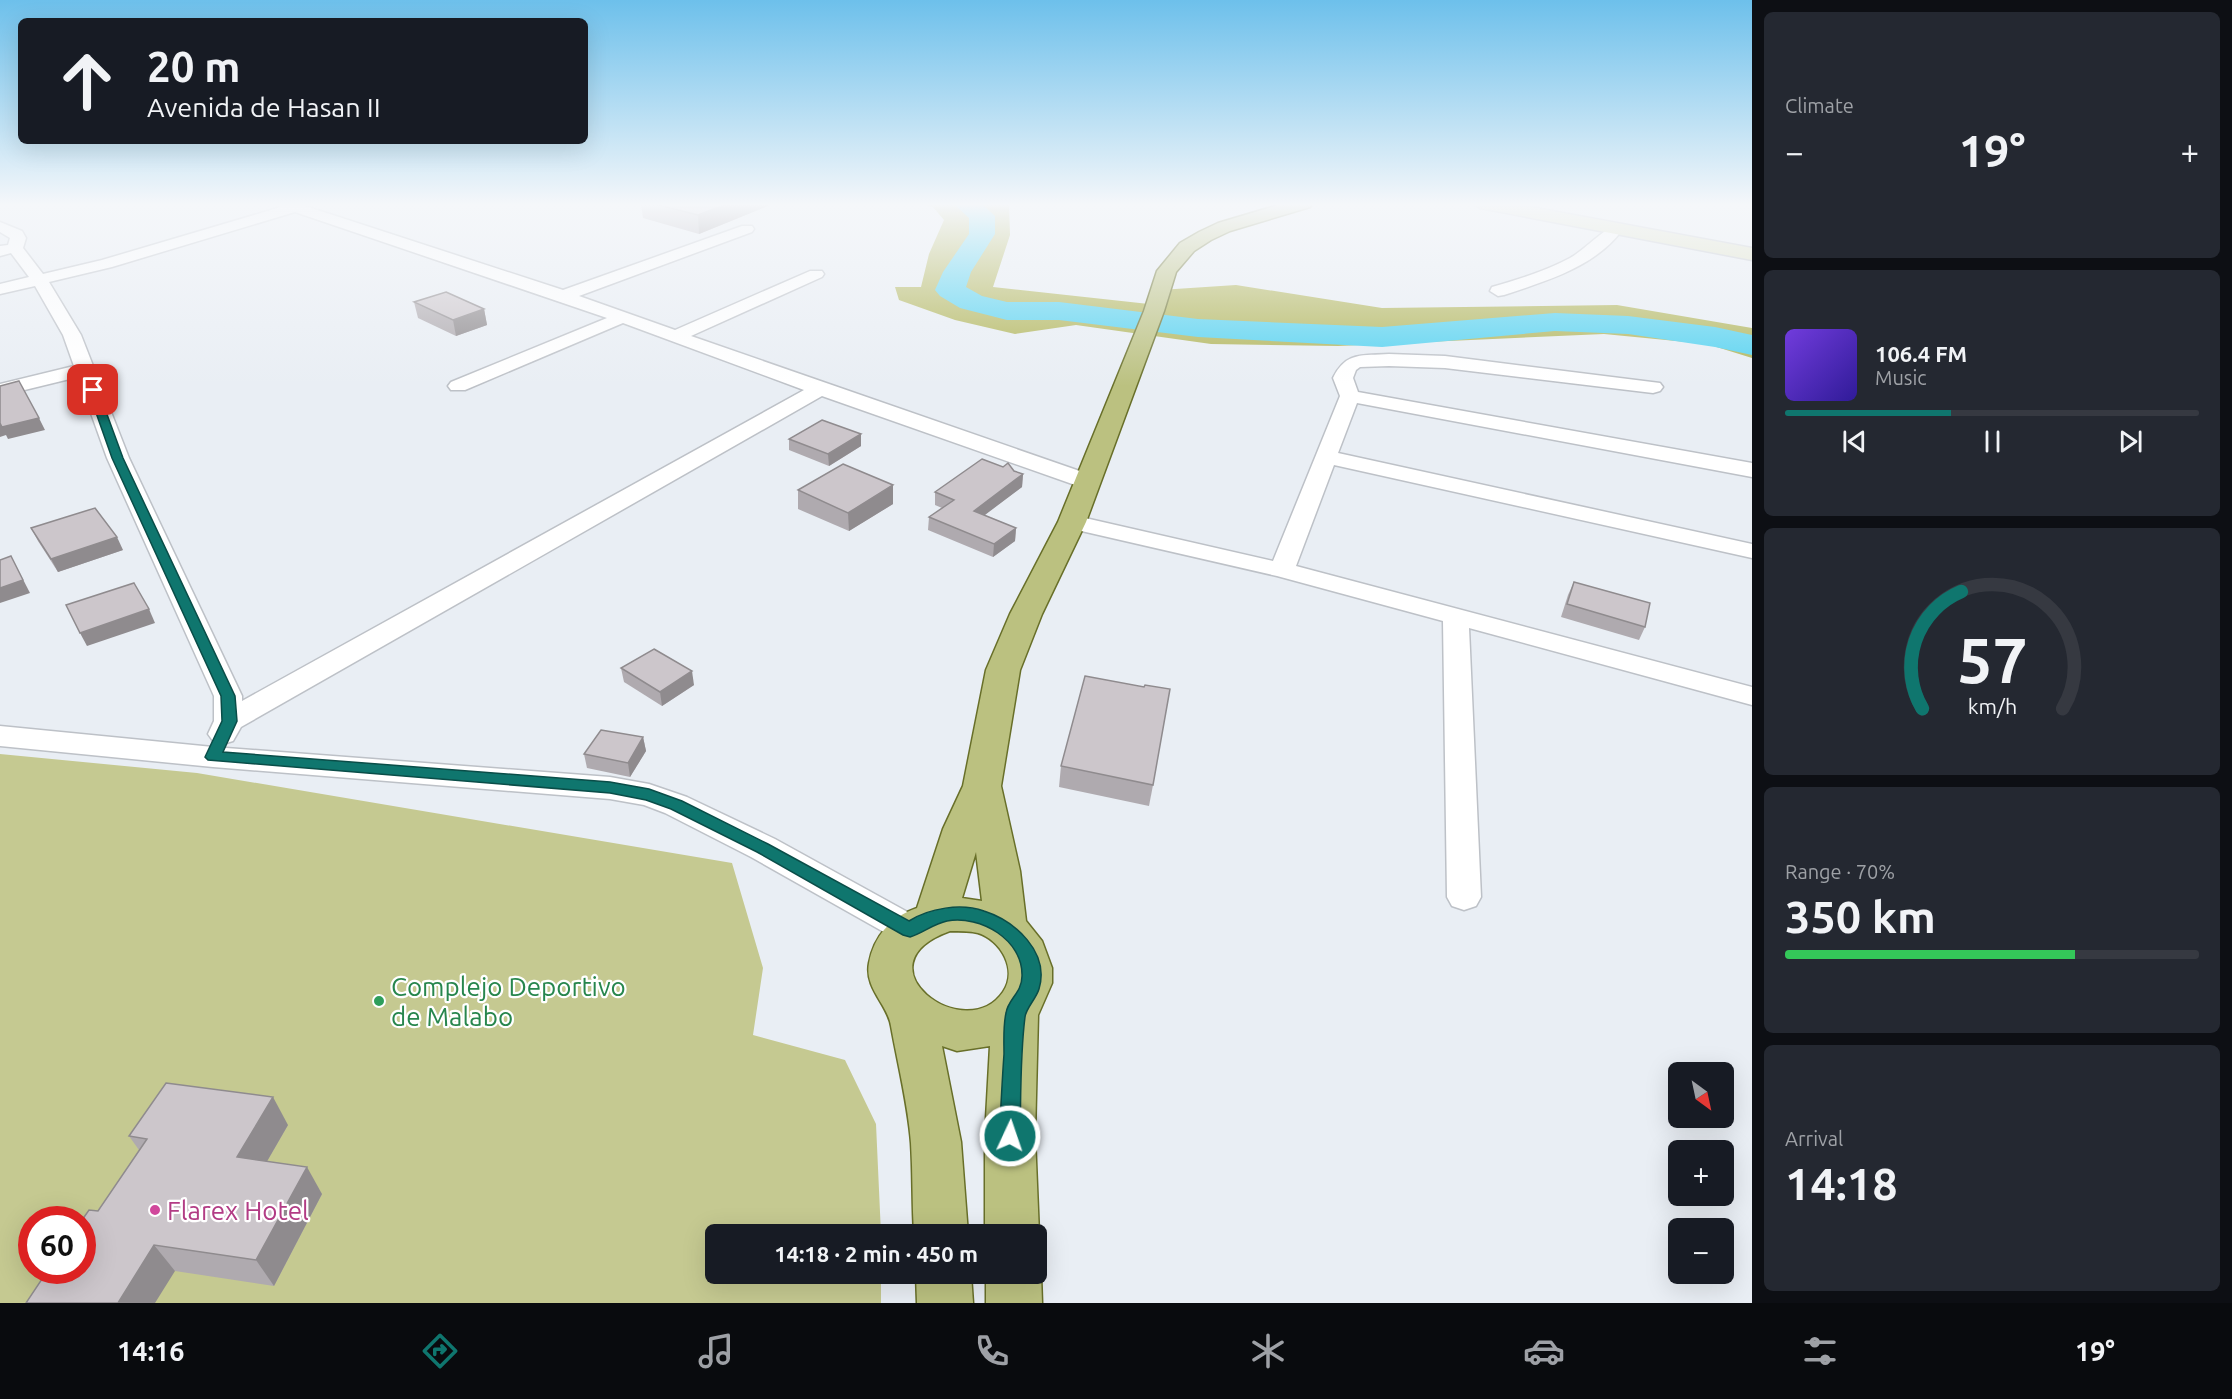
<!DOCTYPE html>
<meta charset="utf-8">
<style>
:root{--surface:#171b24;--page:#242831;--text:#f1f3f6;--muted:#9ea1a6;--line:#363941;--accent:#0f766e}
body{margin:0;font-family:Ubuntu,sans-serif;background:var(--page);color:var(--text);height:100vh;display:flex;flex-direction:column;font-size:22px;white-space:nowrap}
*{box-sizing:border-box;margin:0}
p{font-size:20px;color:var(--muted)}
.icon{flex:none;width:33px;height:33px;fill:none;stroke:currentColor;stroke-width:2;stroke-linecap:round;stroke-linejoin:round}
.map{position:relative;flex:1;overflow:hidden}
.panel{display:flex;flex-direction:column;gap:12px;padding:12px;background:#0d0f14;width:480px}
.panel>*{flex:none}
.banner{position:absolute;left:18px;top:18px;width:570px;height:126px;border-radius:9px;box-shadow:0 6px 24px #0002;background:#171b24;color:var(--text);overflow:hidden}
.needle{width:39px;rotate:147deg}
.fabs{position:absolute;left:1668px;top:1062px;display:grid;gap:12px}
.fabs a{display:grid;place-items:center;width:66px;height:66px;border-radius:9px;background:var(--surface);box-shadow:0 6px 24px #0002;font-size:30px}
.speed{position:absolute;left:18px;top:1206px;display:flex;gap:12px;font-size:30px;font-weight:700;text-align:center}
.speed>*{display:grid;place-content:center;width:78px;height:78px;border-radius:50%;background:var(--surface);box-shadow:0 6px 24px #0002;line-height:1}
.speed .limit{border:9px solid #d22;background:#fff;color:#111}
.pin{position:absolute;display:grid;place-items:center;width:51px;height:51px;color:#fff;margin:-26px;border-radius:12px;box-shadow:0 3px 9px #0006}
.me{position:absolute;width:66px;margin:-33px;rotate:3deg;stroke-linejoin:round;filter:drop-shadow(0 0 4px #0008)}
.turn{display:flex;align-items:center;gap:21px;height:126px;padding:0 30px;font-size:27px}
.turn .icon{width:78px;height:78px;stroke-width:2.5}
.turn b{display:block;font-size:42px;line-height:51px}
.big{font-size:45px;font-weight:700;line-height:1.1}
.panel .widget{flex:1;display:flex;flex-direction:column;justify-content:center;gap:9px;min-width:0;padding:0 21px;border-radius:9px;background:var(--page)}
.panel .dial{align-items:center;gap:0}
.dial svg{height:156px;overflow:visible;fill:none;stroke:var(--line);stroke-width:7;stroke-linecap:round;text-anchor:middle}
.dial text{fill:var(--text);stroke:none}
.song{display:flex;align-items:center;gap:18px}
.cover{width:72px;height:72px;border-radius:9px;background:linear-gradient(135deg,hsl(260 70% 55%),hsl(250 70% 35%))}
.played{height:6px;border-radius:3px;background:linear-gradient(90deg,var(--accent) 40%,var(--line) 40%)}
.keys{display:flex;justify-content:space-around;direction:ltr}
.heat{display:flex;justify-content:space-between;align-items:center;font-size:33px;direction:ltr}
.charge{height:9px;border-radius:4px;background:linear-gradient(90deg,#34c759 70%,var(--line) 0)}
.trip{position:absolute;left:705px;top:1224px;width:342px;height:60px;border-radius:9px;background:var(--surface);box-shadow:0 6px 24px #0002;font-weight:700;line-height:60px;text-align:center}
.tab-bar{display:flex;height:96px;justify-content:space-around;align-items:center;background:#090b0e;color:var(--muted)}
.tab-bar .icon{width:42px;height:42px}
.tab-bar .active{color:var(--accent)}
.tab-bar b{font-size:27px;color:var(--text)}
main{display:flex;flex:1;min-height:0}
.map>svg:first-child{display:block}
</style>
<main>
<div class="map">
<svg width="1752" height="1303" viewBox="0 0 1752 1303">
<rect width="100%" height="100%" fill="#e9eef4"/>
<!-- green -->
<path fill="#c5c991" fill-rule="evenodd" d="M0,754L197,773L732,863L763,968L753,1035L845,1060L876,1124L881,1234H716V1274H881V1303H0ZM32,1220H82V1270H32Z"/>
<!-- forest -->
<path fill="#b1b559" d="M917,203H1009L1010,235L993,287L1158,305L1160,290L1236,285L1382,308L1617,305L1752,328V358L1707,344L1604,334L1338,346L1211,344L1076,325L1015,334L955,320L899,300L895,287H921L929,254L944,220L933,207Z"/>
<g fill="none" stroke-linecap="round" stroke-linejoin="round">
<!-- river -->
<path fill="#54d2f0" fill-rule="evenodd" d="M953,203H981L995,216V234L971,272L966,287L982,296L1007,302H1059L1198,319L1382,327L1555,313L1628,316L1715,327L1752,335V355L1715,347L1628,334L1555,331L1382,347L1198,337L1059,320H1007L960,308L940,296L935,290L943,272L969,234V218Z"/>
<defs>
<g id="street">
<path d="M274,203H296L563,290L742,226H752L754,229L752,232L579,296L675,330L810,271H822L824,274L822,277L691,336L1094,476L1097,481L1094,486L1086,488L1078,486L822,396L241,727L233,741L223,744L213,741L208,734L214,721V696L107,458L78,377L0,396V384L74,366L63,335L35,286L0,294V284L29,277L11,253L0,256V246L8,245L10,238L0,232V222L22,231L26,238L23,248L43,274L102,260L281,207ZM295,212L607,318L451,382L448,386L451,390H465L623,323L804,390L242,701V696L129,458L81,335L49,282L112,267Z"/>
<path d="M1615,226L1622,230C1595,267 1546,281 1504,295L1498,296L1490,291L1492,287C1519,279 1546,271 1570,258C1583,251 1605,228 1615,226Z"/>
<path d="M1389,354L1445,356L1660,383L1663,387L1660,391L1653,393L1445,368L1389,366L1360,367L1356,370L1353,378L1358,392L1752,463V477L1357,403L1338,453L1752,544V558L1334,465L1296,566L1752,687V705L1469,628L1481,897L1476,906L1464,910L1452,906L1447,897L1443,621L1277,576L1064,527L1060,522L1064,517L1072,515L1273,561L1340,396L1333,378C1346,351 1363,356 1389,354Z"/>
<path d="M0,726L213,747L610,777L649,784L687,797L775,839L922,920L928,930L922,940L910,944L898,940L751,857L665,813L644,805L610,799L213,767L0,746Z"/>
</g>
<path id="secondary" d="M1472,203H1509L1752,248V260L1480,208Z"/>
<g id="primary">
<path d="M1285,203H1312L1310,207L1230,231L1211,240L1194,251L1176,272L1164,311L1086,522L1042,614L1020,670L1001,786L1020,871L1026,921L1042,941L1052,968V983L1038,1015L1035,1136L1039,1234L1036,1240V1234H985V1136L990,1046L957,1051L942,1046L961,1142L968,1234H914C912,1204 913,1174 911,1143C908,1104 898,1065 891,1026C888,1005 864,988 869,963C874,936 891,917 917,908L943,829L963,786L986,670L1010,614L1058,522L1144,311L1157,271L1180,243L1199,232L1218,223ZM976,852L982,901L962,898ZM950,931C959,931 969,931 978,933C1001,940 1018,970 1003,992C965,1047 855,965 950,931Z"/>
<path d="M1036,1264L1041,1274L1042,1303H986V1274H1036Z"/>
<path d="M916,1274H971L973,1303H917Z"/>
</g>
</defs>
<!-- street casing -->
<use href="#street" stroke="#bdc1c7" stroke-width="3"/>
<!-- secondary casing -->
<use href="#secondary" stroke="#bdc1c7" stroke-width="3"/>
<!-- primary casing -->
<use href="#primary" stroke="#686f29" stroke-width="3"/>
<!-- street -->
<use href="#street" fill="#fff" fill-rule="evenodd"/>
<!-- secondary -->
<use href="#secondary" fill="#dde0bf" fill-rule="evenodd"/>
<!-- primary -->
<use href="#primary" fill="#bbc180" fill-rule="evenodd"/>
</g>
<!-- wall -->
<g fill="#afaaaf">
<path d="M641,203H775L699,234L643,218Z"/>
<path d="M414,302L484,309L487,325L456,336L418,318Z"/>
<path d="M789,439L861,446L829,466L789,450Z"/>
<path d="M1014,471L1023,474L1022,487L984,515L1016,528L1015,541L993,557L928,530L929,517L942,508L935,505V492Z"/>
<path d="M798,490L893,504L849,531L798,509Z"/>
<path d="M31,528L123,550L58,572L38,541Z"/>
<path d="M1574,582L1645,627L1639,640L1561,617L1568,595Z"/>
<path d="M621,668L694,685L662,706L624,682Z"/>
<path d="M643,737L646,751L630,777L587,768L584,754Z"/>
<path d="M1061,766L1153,785L1149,806L1059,787Z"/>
<path d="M288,1125L267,1161L322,1194L274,1286L175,1271L98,1211L139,1150L129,1136Z"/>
</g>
<!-- shaded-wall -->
<g fill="#8f8b8e">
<path d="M729,203H775L699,234L698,215Z"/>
<path d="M484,309L487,325L456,336L453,320Z"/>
<path d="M39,418L45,430L8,439L6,435L0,437V423Z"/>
<path d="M861,434V446L829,466L828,454Z"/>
<path d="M1023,474L1022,487L973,524L974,511Z"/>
<path d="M893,485V504L849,531L848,513Z"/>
<path d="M1016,528L1015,541L993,557L994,544Z"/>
<path d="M117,537L123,550L58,572L51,559Z"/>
<path d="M11,556L30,593L0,603V588Z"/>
<path d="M149,609L155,623L87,646L80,633Z"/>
<path d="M692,671L694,685L662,706L660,692Z"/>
<path d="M643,737L646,751L630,777L628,763Z"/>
<path d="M273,1097L288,1125L254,1184L237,1157Z"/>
<path d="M307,1167L322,1194L274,1286L256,1260Z"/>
<path d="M154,1245L175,1271L155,1303H118Z"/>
</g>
<!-- building -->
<g fill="#ccc6cb" stroke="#8f8b8e" stroke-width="1.5">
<path d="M651,203H729L698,215Z"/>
<path d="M446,292L484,309L453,320L414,302Z"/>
<path d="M19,381L39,418L2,427L0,423V386Z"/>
<path d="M822,420L861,434L828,454L789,439Z"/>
<path d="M982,459L1003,467L1008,463L1014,471L1023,474L974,511L1016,528L994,544L929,517L954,500L935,492Z"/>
<path d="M843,464L893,485L848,513L798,490Z"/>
<path d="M95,508L117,537L51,559L31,528Z"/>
<path d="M11,556L23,580L0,588V560Z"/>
<path d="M1574,582L1650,603L1645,627L1567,604Z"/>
<path d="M134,583L149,609L80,633L66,605Z"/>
<path d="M654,649L692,671L660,692L621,668Z"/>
<path d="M1085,676L1144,687L1145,685L1170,689L1153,785L1061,766Z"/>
<path d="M601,730L643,737L628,763L584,754Z"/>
<path d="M166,1083L273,1097L237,1157L307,1167L256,1260L154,1245L118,1303H26L48,1270H82V1220L89,1210L98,1211L147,1139L129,1136Z"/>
</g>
<!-- sky -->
<linearGradient id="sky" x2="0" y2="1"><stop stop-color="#6dc0eb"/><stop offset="0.53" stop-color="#f5f7fa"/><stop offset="1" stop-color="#f5f7fa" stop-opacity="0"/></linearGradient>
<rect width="1752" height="386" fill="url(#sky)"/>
<!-- route -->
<path fill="#0f766e" stroke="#0a4d48" stroke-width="1.5" d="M89,388L98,390L123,458L235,696L237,721L223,752L610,782L649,789L682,801L768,844L909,921C929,908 961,903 984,911C1015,921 1050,952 1039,989C1036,999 1026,1008 1025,1017C1020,1056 1021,1097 1020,1136L1017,1143L1010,1146L1002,1143L999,1136C1001,1109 1002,1081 1004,1054C1004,1041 1003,1026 1006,1013C1008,999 1022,993 1022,976C1023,940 981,915 947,921C933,924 923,933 910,937L903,935L757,852L671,809L646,800L610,793L208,760L205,757L222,721L221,696L112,458L88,390Z"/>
<!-- markers -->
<circle fill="#2e9e5b" stroke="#fff" stroke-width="2" cx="379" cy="1001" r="6"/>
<circle fill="#d1479c" stroke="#fff" stroke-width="2" cx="155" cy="1210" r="6"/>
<g text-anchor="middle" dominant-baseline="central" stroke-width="4.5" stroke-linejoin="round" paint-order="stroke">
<!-- near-leisure labels -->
<g font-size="26" fill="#27864d" stroke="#fff" text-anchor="start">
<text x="391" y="986">Complejo Deportivo<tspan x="391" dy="30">de Malabo</tspan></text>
</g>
<!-- near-hotel labels -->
<g font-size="26" fill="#b23c85" stroke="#fff" text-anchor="start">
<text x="167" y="1210">Flarex Hotel</text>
</g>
</g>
</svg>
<div class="fabs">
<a><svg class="needle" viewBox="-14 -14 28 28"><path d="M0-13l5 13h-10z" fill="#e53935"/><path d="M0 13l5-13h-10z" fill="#9ea1a6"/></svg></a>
<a>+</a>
<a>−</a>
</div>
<div class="speed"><div class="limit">60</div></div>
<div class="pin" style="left:93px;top:390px;background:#d93025"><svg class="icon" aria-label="arrive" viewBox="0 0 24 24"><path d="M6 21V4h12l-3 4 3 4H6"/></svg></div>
<svg class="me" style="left:1010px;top:1136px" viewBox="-20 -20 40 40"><circle r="17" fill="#0f766e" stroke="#fff" stroke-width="3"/><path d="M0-11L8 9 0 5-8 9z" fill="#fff"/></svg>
<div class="trip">14:18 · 2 min · 450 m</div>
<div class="banner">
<div class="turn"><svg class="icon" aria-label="ahead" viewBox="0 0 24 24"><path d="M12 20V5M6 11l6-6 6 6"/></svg><div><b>20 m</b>Avenida de Hasan II</div></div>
</div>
</div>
<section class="panel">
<div class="widget"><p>Climate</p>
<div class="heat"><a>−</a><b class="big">19°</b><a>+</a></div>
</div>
<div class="widget">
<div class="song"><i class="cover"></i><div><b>106.4 FM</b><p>Music</p></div></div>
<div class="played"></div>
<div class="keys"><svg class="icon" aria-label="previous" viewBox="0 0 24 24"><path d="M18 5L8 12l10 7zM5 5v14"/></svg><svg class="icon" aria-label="pause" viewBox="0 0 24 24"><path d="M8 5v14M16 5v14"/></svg><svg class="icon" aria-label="next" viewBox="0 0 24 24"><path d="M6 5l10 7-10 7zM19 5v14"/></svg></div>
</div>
<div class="widget dial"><svg viewBox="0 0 100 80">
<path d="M14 69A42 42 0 1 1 86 69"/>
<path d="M14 69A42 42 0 0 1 34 9" stroke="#0f766e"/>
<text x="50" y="56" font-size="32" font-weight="700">57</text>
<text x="50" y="72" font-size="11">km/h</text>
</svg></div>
<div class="widget"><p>Range · 70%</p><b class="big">350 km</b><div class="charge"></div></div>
<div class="widget"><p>Arrival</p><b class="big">14:18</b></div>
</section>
</main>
<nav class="tab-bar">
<b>14:16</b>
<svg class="icon active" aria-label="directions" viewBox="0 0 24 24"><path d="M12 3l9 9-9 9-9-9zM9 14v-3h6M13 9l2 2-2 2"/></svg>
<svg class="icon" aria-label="music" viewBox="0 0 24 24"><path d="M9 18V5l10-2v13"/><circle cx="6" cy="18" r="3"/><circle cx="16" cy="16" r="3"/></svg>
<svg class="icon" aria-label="phone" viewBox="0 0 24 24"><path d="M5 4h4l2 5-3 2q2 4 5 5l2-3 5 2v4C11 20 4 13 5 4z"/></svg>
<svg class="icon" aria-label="climate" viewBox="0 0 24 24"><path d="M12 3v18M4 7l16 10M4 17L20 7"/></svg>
<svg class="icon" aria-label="car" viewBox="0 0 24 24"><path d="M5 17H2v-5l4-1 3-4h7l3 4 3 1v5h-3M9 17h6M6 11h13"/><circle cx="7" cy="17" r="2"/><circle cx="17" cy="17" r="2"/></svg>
<svg class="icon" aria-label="filters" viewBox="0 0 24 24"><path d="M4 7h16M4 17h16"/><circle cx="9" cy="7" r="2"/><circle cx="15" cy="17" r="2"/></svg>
<b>19°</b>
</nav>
